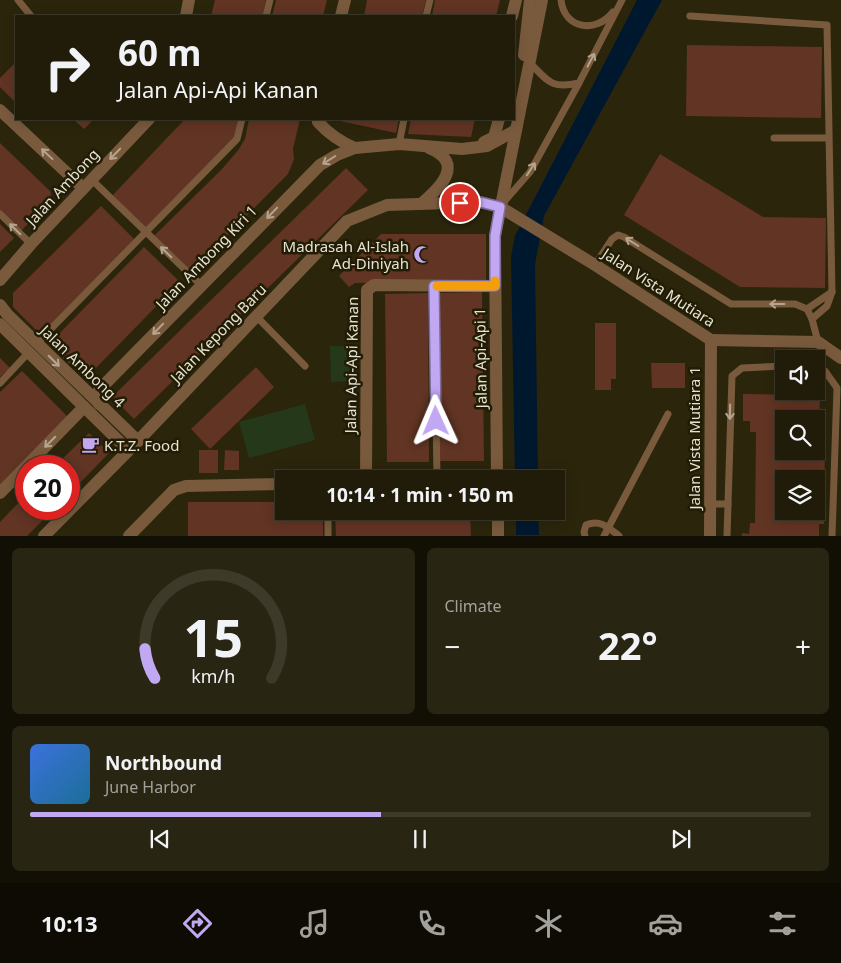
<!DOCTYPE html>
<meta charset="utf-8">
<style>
:root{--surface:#201c09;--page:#282512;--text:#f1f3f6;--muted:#a2a19c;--line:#3d3a2a;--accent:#c2a7f2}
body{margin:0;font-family:"Noto Sans",sans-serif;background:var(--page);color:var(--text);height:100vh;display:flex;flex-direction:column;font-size:19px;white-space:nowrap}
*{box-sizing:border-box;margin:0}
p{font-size:16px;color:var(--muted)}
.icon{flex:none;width:28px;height:28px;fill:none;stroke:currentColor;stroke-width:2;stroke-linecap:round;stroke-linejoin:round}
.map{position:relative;height:536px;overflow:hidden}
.details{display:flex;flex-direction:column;gap:12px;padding:12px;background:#120f05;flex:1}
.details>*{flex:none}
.top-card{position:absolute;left:15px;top:15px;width:500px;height:105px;border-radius:0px;box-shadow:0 2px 12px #0003,0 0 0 1px var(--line);background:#201c09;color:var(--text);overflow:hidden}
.fabs{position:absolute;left:775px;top:350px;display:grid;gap:10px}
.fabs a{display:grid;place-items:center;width:50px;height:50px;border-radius:0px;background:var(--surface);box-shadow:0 2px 12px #0003,0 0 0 1px var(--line);font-size:25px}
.speed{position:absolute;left:15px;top:455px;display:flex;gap:10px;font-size:25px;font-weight:700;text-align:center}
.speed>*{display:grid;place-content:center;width:65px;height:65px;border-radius:50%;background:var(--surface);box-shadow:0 2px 12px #0003,0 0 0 1px var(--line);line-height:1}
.speed .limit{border:8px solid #d22;background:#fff;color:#111}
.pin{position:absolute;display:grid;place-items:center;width:42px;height:42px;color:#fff;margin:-21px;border:2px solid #fff;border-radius:50%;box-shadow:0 1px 5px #0007}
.me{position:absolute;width:55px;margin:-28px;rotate:359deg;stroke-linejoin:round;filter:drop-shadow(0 0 4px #0008)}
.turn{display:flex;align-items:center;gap:18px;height:105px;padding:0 20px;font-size:22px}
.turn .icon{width:65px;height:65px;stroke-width:2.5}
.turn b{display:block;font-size:35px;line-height:42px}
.big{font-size:38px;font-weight:700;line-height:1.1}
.details .widget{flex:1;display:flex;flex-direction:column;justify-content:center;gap:8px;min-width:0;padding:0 18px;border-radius:8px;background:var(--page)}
.details .dial{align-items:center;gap:0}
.dial svg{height:130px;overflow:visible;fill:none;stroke:var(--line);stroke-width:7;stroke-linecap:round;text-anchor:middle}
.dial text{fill:var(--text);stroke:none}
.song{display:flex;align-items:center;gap:15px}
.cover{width:60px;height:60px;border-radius:8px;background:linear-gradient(135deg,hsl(220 70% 55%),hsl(200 70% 35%))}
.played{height:5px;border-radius:2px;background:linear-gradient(90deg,var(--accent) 45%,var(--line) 45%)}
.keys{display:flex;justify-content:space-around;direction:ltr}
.heat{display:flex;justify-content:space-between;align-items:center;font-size:28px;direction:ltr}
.details .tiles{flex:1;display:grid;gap:12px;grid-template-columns:1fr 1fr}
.widget:last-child{grid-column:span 2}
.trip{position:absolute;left:275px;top:470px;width:290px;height:50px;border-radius:0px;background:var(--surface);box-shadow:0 2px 12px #0003,0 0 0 1px var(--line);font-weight:700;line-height:50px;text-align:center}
.dock{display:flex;height:80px;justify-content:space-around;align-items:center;background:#0d0b04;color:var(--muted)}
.dock .icon{width:35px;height:35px}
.dock .selected{color:var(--accent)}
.dock b{font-size:22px;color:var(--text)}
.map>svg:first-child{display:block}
</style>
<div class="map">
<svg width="841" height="536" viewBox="0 0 841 536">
<rect width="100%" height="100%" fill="#2b250c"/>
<!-- green -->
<g fill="#253819">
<path d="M330,346H352L353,381L331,382Z"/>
<path d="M305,404L315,440L249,458L239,422Z"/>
</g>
<!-- water -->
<g fill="#00182e">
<path d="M637,0H662L544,216L535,264L538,479H515L511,257L515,236Z"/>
<path d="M516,511H538L539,535H516Z"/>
</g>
<!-- building -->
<g fill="#613423" fill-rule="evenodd">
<path d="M215,0H266L263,16H211Z"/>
<path d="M276,0H327L323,16H272Z"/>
<path d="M367,0H426L422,16H364Z"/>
<path d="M435,0H500L496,16H432Z"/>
<path d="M687,45L822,47L821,118L686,116Z"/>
<path d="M16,62V103L0,87V78Z"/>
<path d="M73,119H94L84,129Z"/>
<path d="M185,119H239L235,138L147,231L111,197Z"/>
<path d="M249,119H300L293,149L294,159L288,174L191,272L154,236L223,168L239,149L245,139Z"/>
<path d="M340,119H399L396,133L340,121Z"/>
<path d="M411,119H475L471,137L408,134Z"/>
<path d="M0,143L51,192L50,201L21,231L0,211Z"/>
<path d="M660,154L763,217L826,218L825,288L740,287L624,215Z"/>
<path d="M346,168L368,190L134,419L112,397Z"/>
<path d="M101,206L137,242L42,336L13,307V293Z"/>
<path d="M0,224L14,238L0,252Z"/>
<path d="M381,234H486V281L355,283L349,287L339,276Z"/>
<path d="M144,247L180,282L93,371L80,374L49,344Z"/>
<path d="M482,292L484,461H440L438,293Z"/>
<path d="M428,293L429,462H387L385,294Z"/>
<path d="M595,323H616V379H611V390H595Z"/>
<path d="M0,358L10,368L0,377Z"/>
<path d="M651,363H685V388H652Z"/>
<path d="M256,367L274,387L210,449L191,429Z"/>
<path d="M22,371L69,418L0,487V392Z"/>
<path d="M743,394L820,395L819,433H825L824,524H819V536H742V533L749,534L750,523H755L756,432H750V421H743ZM784,419H816V451H784ZM784,479H816V511H784Z"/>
<path d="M89,433L109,453L69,494V466H55Z"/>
<rect x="199" y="450" width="19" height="23"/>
<path d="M225,450L239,451V470H224Z"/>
<path d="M26,495V509H54L27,536H0V522Z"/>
<path d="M188,502H284V511H323V536H188Z"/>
<path d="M335,511H470L471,536H336Z"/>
</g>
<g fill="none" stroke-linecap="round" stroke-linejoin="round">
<!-- service -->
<g stroke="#795a3d" stroke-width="7">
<path d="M18,0L31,16"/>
<path d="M561,0C564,29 596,34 613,12"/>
<path d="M266,16L270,0"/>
<path d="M426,16L430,0"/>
<path d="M690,16L827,25L832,292L827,306L812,319"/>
<path d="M530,63C549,82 551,89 579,83L622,0"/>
<path d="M774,138H828"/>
<path d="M399,144L404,119"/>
<path d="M91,179L201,285"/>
<path d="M503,203L530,172L579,83"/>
<path d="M0,214L31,244"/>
<path d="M595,265L612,239L618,235L624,237L731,304H795L807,309L812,319L818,342"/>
<path d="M434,286L437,479"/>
<path d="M807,309L832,292"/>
<path d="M256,316L305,366"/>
<path d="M37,343L237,139L242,119"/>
<path d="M816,369L825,371L837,388L832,536"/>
<path d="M0,383L29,352"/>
<path d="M710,504H728"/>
<path d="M328,511V536"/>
<path d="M585,536L584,532L586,525C600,519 608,527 619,536"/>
<path d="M604,536L668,414"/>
<path d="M727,536L732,376L742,368L784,366"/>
</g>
<!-- minor -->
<g stroke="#795a3d" stroke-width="12">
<path d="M186,16L189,0"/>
<path d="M341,16L345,0"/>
<path d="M512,16L516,0"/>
<path d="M524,55L530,0"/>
<path d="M0,110L83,188"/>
<path d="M319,119L318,122C329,134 340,142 355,148"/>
<path d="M484,142L494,137L499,119"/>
<path d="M421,204C440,188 466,163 429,148"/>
<path d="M0,280L31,244L149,119"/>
<path d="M0,305L7,314L138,441"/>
<path d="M0,324L128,450"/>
<path d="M711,340L818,342L841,358"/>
<path d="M99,404L96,396L100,389L320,165L337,155L355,148L399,144L462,149L487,146L516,130"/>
<path d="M366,479L367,290L374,285L495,286"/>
<path d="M497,479L495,236L542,0"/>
<path d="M0,493L84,407"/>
<path d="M498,511V536"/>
<path d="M129,536L174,490L186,486L284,484"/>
</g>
<!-- tertiary -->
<path stroke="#795a3d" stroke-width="12" d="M44,536L138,441L347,221L387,205L480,202L500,207L595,265L711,340L710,536"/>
</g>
<!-- one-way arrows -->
<defs><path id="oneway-shaft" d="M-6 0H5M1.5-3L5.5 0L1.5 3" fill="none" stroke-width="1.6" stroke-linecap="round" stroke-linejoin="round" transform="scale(1.25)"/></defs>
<g stroke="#b5a590">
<use href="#oneway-shaft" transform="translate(591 60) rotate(-62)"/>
<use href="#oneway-shaft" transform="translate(47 154) rotate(-137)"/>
<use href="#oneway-shaft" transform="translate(115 154) rotate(134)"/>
<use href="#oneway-shaft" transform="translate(329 160) rotate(148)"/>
<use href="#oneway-shaft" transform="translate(531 169) rotate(-57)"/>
<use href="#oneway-shaft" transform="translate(272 213) rotate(134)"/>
<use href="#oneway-shaft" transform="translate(15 229) rotate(-136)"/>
<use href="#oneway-shaft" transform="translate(632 242) rotate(-148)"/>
<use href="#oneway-shaft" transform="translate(166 252) rotate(-136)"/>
<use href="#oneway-shaft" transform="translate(777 304) rotate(180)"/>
<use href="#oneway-shaft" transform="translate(158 329) rotate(134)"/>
<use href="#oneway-shaft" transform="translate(54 361) rotate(45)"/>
<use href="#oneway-shaft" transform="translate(730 412) rotate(91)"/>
<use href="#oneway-shaft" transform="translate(50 442) rotate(135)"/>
</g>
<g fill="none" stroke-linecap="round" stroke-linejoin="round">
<defs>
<path id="route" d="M436,421L434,286H495V236L500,207L480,202L460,203"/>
</defs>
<!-- route casing -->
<use href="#route" stroke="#7e6d9d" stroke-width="12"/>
<!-- route -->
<use href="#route" stroke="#c2a7f2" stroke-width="9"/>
<!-- slow -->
<path stroke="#f59e0b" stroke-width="9" d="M437,286H495V281"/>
</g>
<!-- icons -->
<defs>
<symbol id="mosque-bare" viewBox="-9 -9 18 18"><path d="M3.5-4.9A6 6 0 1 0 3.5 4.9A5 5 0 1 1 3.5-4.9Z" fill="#c2a7f2" stroke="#211c03" stroke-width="2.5" paint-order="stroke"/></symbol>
<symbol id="cafe-bare" viewBox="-9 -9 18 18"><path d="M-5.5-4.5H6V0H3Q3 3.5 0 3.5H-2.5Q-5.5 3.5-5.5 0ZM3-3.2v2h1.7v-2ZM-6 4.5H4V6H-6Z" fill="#c2a7f2" stroke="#211c03" stroke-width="2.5" paint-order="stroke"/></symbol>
</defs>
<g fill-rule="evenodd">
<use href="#mosque-bare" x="410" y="242" width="25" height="25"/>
<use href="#cafe-bare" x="78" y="432" width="25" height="25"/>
</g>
<g text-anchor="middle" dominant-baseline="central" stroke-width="5" stroke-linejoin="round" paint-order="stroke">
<!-- street labels -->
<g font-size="15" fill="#e6e3d4" stroke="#211c03">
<text transform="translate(62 187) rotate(-47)">Jalan Ambong</text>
<text transform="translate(206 257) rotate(-46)">Jalan Ambong Kiri 1</text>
<text transform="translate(659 287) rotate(33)">Jalan Vista Mutiara</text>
<text transform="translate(218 333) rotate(-46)">Jalan Kepong Baru</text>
<text transform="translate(480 358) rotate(-91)">Jalan Api-Api 1</text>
<text transform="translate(351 365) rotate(-89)">Jalan Api-Api Kanan</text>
<text transform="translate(83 366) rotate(44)">Jalan Ambong 4</text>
<text transform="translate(694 438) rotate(-90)">Jalan Vista Mutiara 1</text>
</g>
<!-- poi labels -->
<g font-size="15" fill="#e6e3d4" stroke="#211c03" text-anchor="end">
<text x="409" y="246">Madrasah Al-Islah<tspan x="409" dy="17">Ad-Diniyah</tspan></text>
<text x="104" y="445" text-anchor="start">K.T.Z. Food</text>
</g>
</g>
</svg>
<div class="fabs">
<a><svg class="icon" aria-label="sound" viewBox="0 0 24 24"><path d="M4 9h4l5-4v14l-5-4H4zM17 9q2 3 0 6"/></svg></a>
<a><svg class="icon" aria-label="search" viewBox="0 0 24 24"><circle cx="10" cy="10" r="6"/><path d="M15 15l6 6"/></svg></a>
<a><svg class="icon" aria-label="layers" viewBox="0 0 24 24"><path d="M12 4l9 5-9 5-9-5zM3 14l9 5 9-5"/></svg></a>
</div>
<div class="speed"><div class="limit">20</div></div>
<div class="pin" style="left:460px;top:203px;background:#d93025"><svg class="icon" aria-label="arrive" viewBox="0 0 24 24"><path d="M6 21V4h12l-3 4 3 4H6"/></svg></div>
<svg class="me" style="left:436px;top:421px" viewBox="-20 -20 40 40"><path d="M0-17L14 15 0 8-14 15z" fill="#c2a7f2" stroke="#fff" stroke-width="4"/></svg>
<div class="trip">10:14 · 1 min · 150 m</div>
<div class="top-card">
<div class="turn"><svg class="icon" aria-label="right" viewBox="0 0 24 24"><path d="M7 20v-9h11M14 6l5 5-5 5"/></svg><div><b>60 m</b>Jalan Api-Api Kanan</div></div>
</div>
</div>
<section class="details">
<div class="tiles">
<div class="widget dial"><svg viewBox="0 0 100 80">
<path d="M14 69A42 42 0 1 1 86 69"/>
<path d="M14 69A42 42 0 0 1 8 51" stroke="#c2a7f2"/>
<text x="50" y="56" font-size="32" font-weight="700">15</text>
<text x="50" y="72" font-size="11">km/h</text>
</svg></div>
<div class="widget"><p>Climate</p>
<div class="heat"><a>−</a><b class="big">22°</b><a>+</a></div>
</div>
<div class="widget">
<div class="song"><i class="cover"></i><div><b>Northbound</b><p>June Harbor</p></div></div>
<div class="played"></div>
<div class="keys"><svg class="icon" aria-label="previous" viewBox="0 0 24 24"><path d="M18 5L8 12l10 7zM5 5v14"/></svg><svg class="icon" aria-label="pause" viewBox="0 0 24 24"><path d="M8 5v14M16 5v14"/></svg><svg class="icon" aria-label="next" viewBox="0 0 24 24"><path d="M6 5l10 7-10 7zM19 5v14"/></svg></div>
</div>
</div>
</section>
<nav class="dock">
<b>10:13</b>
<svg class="icon selected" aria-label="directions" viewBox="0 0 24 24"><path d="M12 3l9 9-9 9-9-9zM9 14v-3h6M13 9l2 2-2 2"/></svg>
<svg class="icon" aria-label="music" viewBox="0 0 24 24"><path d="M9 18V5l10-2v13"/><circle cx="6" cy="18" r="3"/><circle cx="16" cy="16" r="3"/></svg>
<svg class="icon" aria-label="phone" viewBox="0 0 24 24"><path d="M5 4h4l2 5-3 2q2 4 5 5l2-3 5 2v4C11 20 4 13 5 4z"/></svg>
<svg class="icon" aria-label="climate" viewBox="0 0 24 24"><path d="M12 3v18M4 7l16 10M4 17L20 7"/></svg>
<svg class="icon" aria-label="car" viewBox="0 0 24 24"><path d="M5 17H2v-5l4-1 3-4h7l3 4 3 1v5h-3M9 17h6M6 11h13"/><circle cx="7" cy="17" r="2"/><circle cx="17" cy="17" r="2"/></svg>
<svg class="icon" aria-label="filters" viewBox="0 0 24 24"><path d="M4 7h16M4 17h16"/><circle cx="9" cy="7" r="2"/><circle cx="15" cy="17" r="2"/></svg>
</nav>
